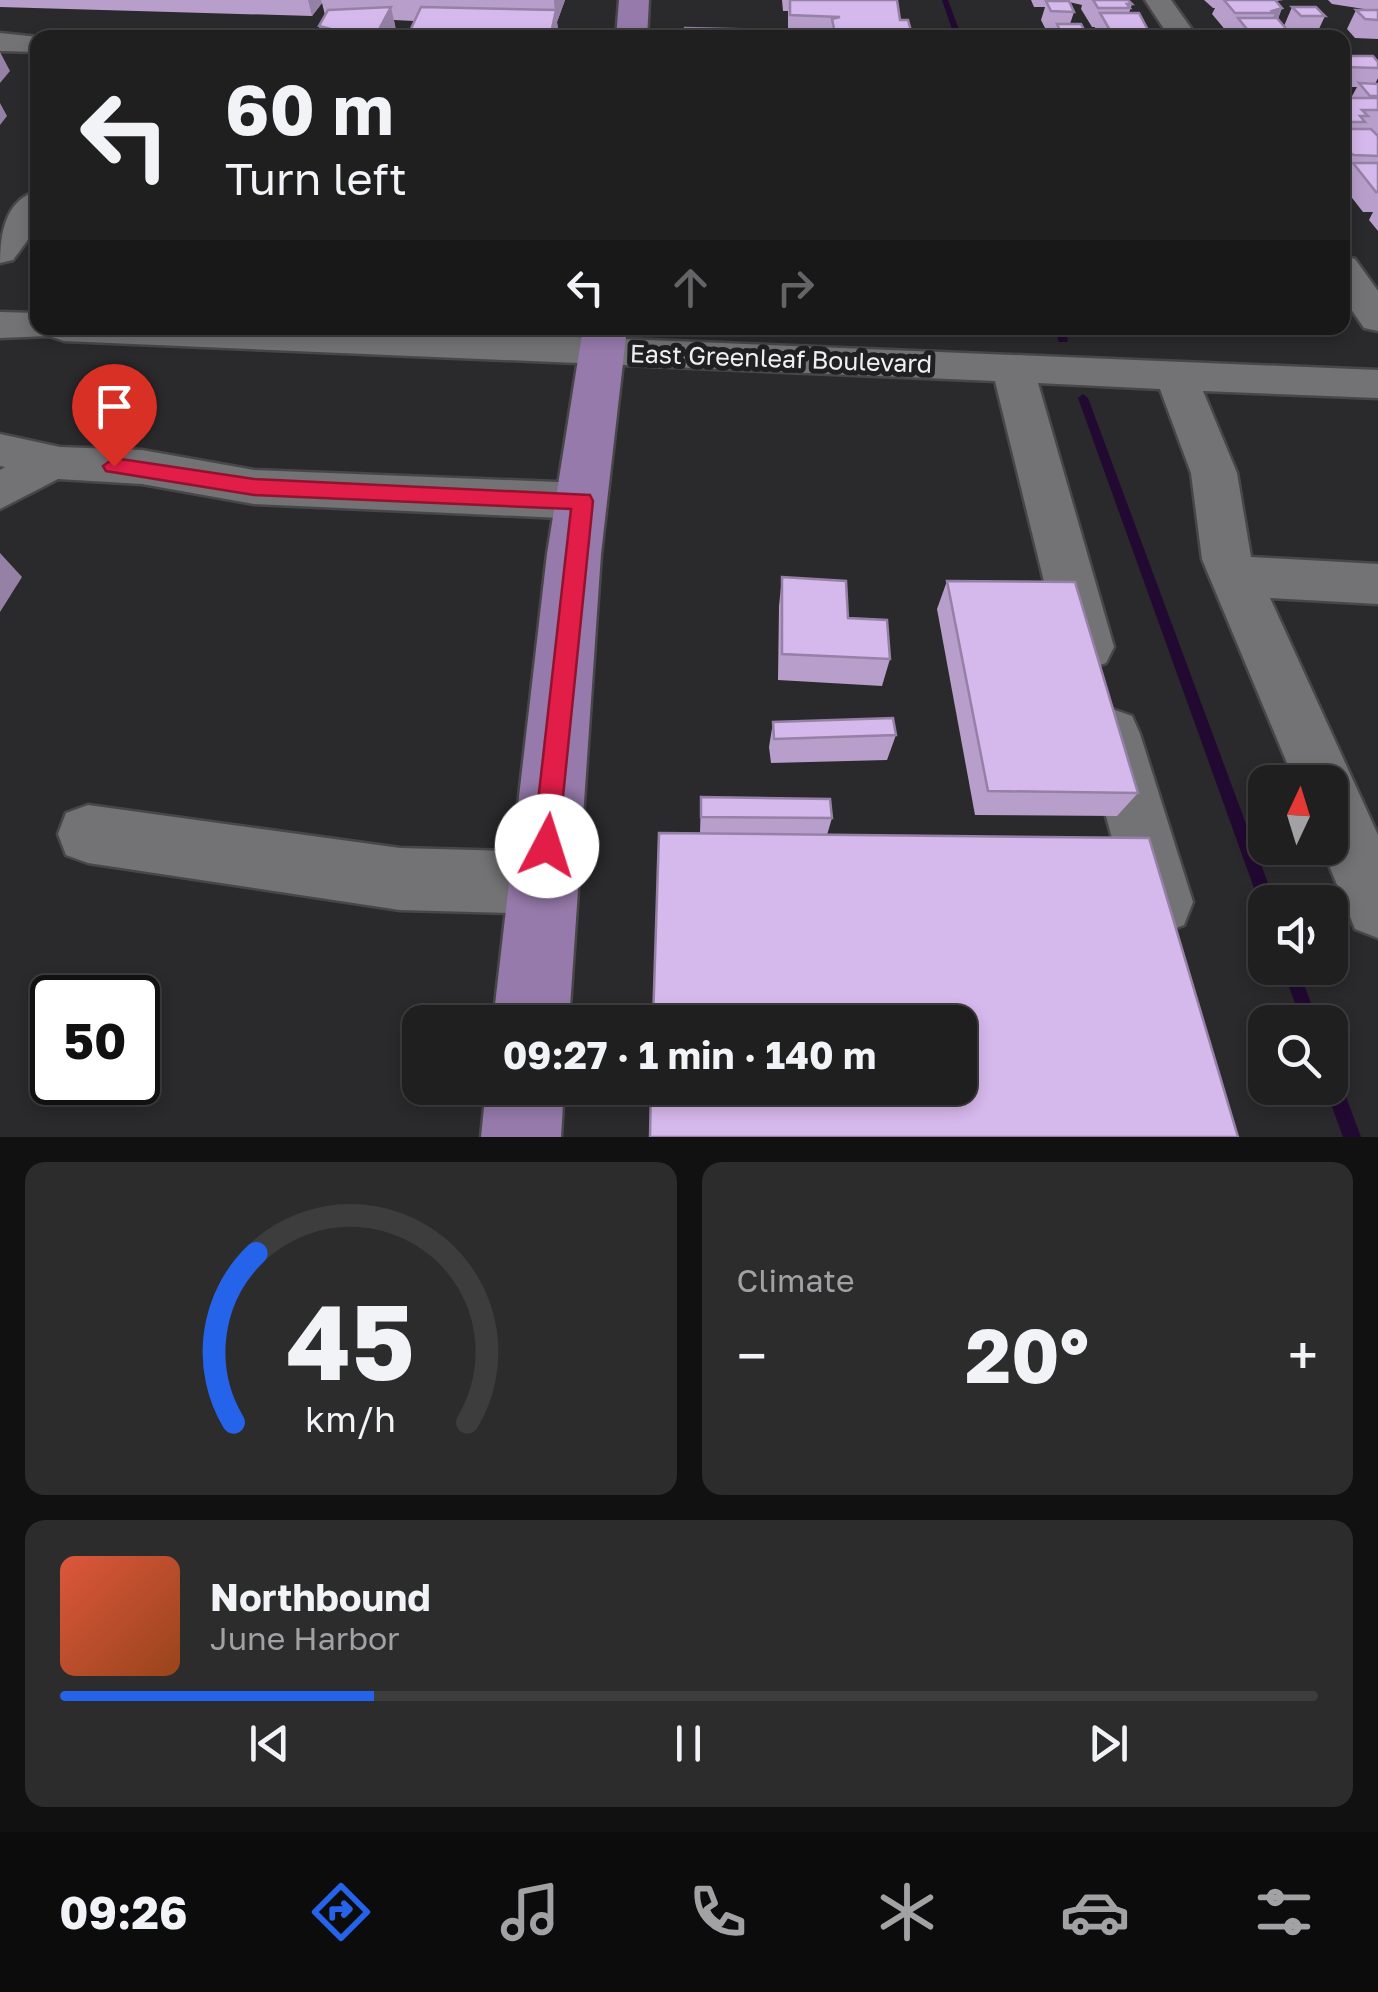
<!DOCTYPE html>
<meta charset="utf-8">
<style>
:root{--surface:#201f20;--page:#2d2c2d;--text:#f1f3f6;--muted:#a2a2a5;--line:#3d3d3e;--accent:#2563eb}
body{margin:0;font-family:"Golos Text",sans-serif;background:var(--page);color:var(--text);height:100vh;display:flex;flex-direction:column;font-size:38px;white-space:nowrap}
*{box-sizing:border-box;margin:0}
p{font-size:32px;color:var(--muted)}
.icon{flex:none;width:55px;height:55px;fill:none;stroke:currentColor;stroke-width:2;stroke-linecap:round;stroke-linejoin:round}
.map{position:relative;height:1137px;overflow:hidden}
.drawer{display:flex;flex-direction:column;gap:25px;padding:25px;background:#121112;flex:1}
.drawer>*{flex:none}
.guide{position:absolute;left:30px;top:30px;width:1320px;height:305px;border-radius:20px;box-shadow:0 5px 15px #0003,0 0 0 2px var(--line);background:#201f20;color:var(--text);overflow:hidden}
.needle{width:65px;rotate:4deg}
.controls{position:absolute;left:1248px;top:765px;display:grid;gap:20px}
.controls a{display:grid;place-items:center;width:100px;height:100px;border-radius:20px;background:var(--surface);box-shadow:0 5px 15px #0003,0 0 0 2px var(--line);font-size:50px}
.speed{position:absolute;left:30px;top:975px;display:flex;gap:20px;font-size:50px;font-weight:700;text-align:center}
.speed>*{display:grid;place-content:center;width:130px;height:130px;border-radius:50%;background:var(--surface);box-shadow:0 5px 15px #0003,0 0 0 2px var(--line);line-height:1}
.speed .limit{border:5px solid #111;border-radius:15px;background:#fff;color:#111}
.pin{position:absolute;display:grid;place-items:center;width:85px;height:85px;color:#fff;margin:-102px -42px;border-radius:50% 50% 50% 0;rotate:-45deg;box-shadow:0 0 10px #0007}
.pin .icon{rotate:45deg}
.me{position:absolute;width:110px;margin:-55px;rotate:5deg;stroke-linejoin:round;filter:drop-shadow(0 0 8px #0008)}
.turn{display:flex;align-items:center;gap:35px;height:210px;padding:0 30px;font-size:45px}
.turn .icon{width:130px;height:130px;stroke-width:2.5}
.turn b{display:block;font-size:70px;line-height:85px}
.lanes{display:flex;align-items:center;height:95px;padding:0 30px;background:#0003;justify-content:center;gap:50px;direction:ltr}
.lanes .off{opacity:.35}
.big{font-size:75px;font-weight:700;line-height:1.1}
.drawer .card{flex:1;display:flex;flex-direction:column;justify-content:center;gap:15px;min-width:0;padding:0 35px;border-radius:20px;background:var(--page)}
.drawer .dial{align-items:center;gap:0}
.dial svg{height:260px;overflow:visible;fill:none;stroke:var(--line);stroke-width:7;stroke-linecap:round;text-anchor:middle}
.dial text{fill:var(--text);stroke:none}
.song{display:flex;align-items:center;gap:30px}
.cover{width:120px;height:120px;border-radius:15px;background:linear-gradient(135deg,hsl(10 70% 55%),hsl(20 70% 35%))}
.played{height:10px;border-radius:5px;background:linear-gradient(90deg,var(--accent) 25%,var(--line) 25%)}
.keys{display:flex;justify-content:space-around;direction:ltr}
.heat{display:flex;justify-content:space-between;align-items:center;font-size:55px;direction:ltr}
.drawer .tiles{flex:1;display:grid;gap:25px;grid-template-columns:1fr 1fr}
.card:last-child{grid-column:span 2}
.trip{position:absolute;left:402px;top:1005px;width:575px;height:100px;border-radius:20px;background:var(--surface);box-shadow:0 5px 15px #0003,0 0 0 2px var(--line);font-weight:700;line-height:100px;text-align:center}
.menu{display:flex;height:160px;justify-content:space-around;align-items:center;background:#0d0c0d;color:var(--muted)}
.menu .icon{width:70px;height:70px}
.menu .current{color:var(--accent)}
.menu b{font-size:45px;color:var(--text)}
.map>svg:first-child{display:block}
</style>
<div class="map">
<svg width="1378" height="1137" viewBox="0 0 1378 1137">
<rect width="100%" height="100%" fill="#2a292b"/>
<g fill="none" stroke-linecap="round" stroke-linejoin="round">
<!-- stream -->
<g fill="#220932" fill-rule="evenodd">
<path d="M942,0H948L962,38H955Z"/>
<path d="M1054,328H1064L1068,340L1067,342H1059Z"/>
<path d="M1083,394L1088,398L1275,902H1265V909L1261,908L1259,902L1078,398Z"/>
<path d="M1282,968H1298L1318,1022H1302Z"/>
<path d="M1330,1067L1336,1070L1361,1137H1343L1325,1088H1330Z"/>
</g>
<defs>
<g id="minor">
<path d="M1145,0H1171L1198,38H1170Z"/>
<path d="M0,33L48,38H38V52L0,51Z"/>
<path d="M38,191V226L13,260L0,263C0,235 5,199 38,191Z"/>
<path d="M1342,256L1355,259L1378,291V331L1364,328L1342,296Z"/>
<path d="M0,312L38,313V328H358L1378,370V398L1203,391L1237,473L1251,557L1378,564V604L1270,598L1378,835V938L1355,929L1322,848H1330V782H1295L1209,576L1202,559L1191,473L1160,389L1038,383L1114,647L1106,663L1087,669L1068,663L1060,647L995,381L64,341L49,336L0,338Z"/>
<path d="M0,434L60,447L142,450L254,470L582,483L599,489L606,501L599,513L582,519L254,504L142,484L58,479L0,509V470L5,467L0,466Z"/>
<path d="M1112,709L1132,716L1140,734L1193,902L1184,925L1161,934L1138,925L1129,902L1084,734L1092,716Z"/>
<path d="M88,805L400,848L544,852L566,861L575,883L566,905L544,914L400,910L88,863L66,855L58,834L66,813Z"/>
</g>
<g id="major">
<path d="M619,0H649L647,38H616Z"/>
<path d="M583,328H627L601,554L569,1022H493L547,554Z"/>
<path d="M486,1088H564L561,1137H481Z"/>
</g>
</defs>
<!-- minor casing -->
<use href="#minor" stroke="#484649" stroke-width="5"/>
<!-- major casing -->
<use href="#major" stroke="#484649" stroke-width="5"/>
<!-- minor -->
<use href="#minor" fill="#737275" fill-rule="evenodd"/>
<!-- major -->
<use href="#major" fill="#967aab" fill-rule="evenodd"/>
</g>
<!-- wall -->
<g fill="#b79ecb" fill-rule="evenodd">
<path d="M0,0H565L557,22L559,38H322L319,26L325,15L322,3L312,16L0,7ZM394,20L414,21L408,35H396Z"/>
<path d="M782,0H897L900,20L913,38H788V11H783Z"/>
<path d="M1031,0H1128L1132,4L1129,13L1149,32L1147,37H1097L1094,32L1095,27H1092L1081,9L1082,5L1069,2L1074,12L1070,24L1087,35L1086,38H1053L1055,30H1046L1041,20L1045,7H1034Z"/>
<path d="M1204,0H1284L1276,1L1282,8L1278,19L1284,26L1292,7H1316L1325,16L1318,31H1337L1347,41L1342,51V38H1311L1312,36L1292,35L1294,38H1230L1231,32H1227L1212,14L1215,8H1213Z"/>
<path d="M1328,0H1378V39L1355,38L1347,29L1356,10L1364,9L1332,4Z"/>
<path d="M1342,56L1378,62V78L1375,84H1378V231L1369,220L1373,212H1363L1342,185L1346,176H1342V98H1351L1357,87H1342Z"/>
<path d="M1170,328H1258L1256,332L1171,331Z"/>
<path d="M1262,328H1316L1312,333H1265Z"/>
<path d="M782,577L848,618L890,659L882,686L778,680L779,606Z"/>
<path d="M947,581L1138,793L1117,816L975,815L937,609Z"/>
<path d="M773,722L896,735L887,760L771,763L769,747Z"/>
<path d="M701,797L832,818L827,835L700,834Z"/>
</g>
<!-- shaded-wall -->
<g fill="#9581a5">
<path d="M308,0H321L322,3L312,16Z"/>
<path d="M554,0H565L557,22L559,38H550L555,14Z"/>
<path d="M391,7L397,34L395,38L376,35Z"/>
<path d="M1282,8L1274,27L1268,29L1275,13L1272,11Z"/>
<path d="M0,52L10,71L0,83Z"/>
<path d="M0,103L7,116L0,125Z"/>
<path d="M0,553L22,577L0,612Z"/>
</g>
<!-- building -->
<g fill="#d5b8ec" stroke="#9581a5" stroke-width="2.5">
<path d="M790,0H897L900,20H908L913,38H836L832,19L840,17L790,15Z"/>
<path d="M1093,0H1128L1132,4H1127L1130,8H1098Z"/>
<path d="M1224,0H1275L1282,8L1272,11L1275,13H1235Z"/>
<path d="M1046,1H1069L1074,12L1051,11Z"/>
<path d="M391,7L376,35H408L421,7L556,10L550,38H327L331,29L319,26L328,10Z"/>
<path d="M1292,7H1316L1325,16H1301Z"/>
<path d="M1356,10H1378V20L1365,19Z"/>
<path d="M1100,13H1139L1149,32H1111Z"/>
<path d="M1238,18H1277L1294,38L1251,34Z"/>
<path d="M1057,24H1081L1087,35H1062Z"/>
<path d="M685,28L775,30L776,38H684Z"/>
<path d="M1314,31H1337L1347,41H1342V38H1320Z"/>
<path d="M207,33H219L216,38H204Z"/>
<path d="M1342,56H1373L1378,62V68L1345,67L1342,64Z"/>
<path d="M1359,83L1378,84V96H1370Z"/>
<path d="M1342,98H1378V110H1362L1368,116H1360L1365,122H1342Z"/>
<path d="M1342,129H1371L1378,136V156L1354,155L1344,150Z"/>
<path d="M1353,163H1378V192H1376Z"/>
<path d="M782,577L846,581L848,618L887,620L890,659L782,654Z"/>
<path d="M947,581L1075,582L1138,793L988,791Z"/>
<path d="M893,718L896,735L774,739L773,722Z"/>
<path d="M701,797L830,799L832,818L701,817Z"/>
<path d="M659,833L1149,838L1238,1137H650L651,1088H960V1022H653Z"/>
</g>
<!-- route -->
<path fill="#e11d48" stroke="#92132f" stroke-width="2.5" d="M114,458L254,479L590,495L593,501L557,856L547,860L537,856L533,846L571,509L254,495L106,471L103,466Z"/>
<g text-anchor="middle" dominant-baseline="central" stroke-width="10" stroke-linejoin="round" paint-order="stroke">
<!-- street labels -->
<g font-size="25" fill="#f0eff1" stroke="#201f22">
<text transform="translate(781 358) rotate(2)">East Greenleaf Boulevard</text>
</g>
</g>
</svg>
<div class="controls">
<a><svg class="needle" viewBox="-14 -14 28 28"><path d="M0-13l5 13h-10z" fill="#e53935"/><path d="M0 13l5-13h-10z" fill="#a2a2a5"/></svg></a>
<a><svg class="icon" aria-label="sound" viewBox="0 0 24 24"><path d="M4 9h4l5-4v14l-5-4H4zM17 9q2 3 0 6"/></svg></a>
<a><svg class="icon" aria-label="search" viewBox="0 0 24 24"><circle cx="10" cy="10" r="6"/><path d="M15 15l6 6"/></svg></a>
</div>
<div class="speed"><div class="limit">50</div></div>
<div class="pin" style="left:114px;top:466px;background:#d93025"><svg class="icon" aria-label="arrive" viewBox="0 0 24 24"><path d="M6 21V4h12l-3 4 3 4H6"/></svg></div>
<svg class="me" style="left:547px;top:846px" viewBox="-20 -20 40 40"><circle r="19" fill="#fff"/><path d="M0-13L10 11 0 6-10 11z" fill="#e11d48"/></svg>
<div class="trip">09:27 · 1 min · 140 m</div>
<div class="guide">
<div class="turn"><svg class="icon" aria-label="left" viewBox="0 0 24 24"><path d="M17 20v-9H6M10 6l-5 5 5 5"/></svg><div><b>60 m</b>Turn left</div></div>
<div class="lanes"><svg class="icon" aria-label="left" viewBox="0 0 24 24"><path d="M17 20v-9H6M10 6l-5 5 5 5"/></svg><svg class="icon off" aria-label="ahead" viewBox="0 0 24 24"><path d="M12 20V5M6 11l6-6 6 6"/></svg><svg class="icon off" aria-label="right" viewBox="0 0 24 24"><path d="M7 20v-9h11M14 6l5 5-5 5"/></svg></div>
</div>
</div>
<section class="drawer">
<div class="tiles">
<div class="card dial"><svg viewBox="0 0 100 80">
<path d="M14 69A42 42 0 1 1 86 69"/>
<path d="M14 69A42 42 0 0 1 21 17" stroke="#2563eb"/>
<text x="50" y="56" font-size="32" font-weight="700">45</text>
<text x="50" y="72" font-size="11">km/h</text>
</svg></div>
<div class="card"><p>Climate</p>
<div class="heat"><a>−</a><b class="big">20°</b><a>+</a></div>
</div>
<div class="card">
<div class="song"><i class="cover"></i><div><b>Northbound</b><p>June Harbor</p></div></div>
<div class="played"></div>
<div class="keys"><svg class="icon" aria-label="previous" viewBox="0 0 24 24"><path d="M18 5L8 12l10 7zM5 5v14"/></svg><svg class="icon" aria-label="pause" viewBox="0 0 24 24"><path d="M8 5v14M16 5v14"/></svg><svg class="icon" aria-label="next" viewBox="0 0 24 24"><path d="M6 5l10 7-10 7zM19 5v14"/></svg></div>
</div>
</div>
</section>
<nav class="menu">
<b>09:26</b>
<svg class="icon current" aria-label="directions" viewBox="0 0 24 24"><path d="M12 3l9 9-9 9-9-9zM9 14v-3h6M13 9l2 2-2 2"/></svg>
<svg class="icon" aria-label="music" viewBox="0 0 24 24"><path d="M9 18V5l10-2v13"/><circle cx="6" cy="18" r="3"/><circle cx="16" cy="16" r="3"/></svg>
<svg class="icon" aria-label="phone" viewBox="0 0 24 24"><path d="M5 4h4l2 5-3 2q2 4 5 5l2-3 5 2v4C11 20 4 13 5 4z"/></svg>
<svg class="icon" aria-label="climate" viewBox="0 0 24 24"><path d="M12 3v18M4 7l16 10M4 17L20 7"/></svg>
<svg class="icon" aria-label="car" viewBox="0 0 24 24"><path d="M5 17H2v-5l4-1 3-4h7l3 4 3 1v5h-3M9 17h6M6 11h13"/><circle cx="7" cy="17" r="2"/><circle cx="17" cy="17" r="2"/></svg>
<svg class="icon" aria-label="filters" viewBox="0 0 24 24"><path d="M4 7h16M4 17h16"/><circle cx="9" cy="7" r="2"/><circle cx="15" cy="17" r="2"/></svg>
</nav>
